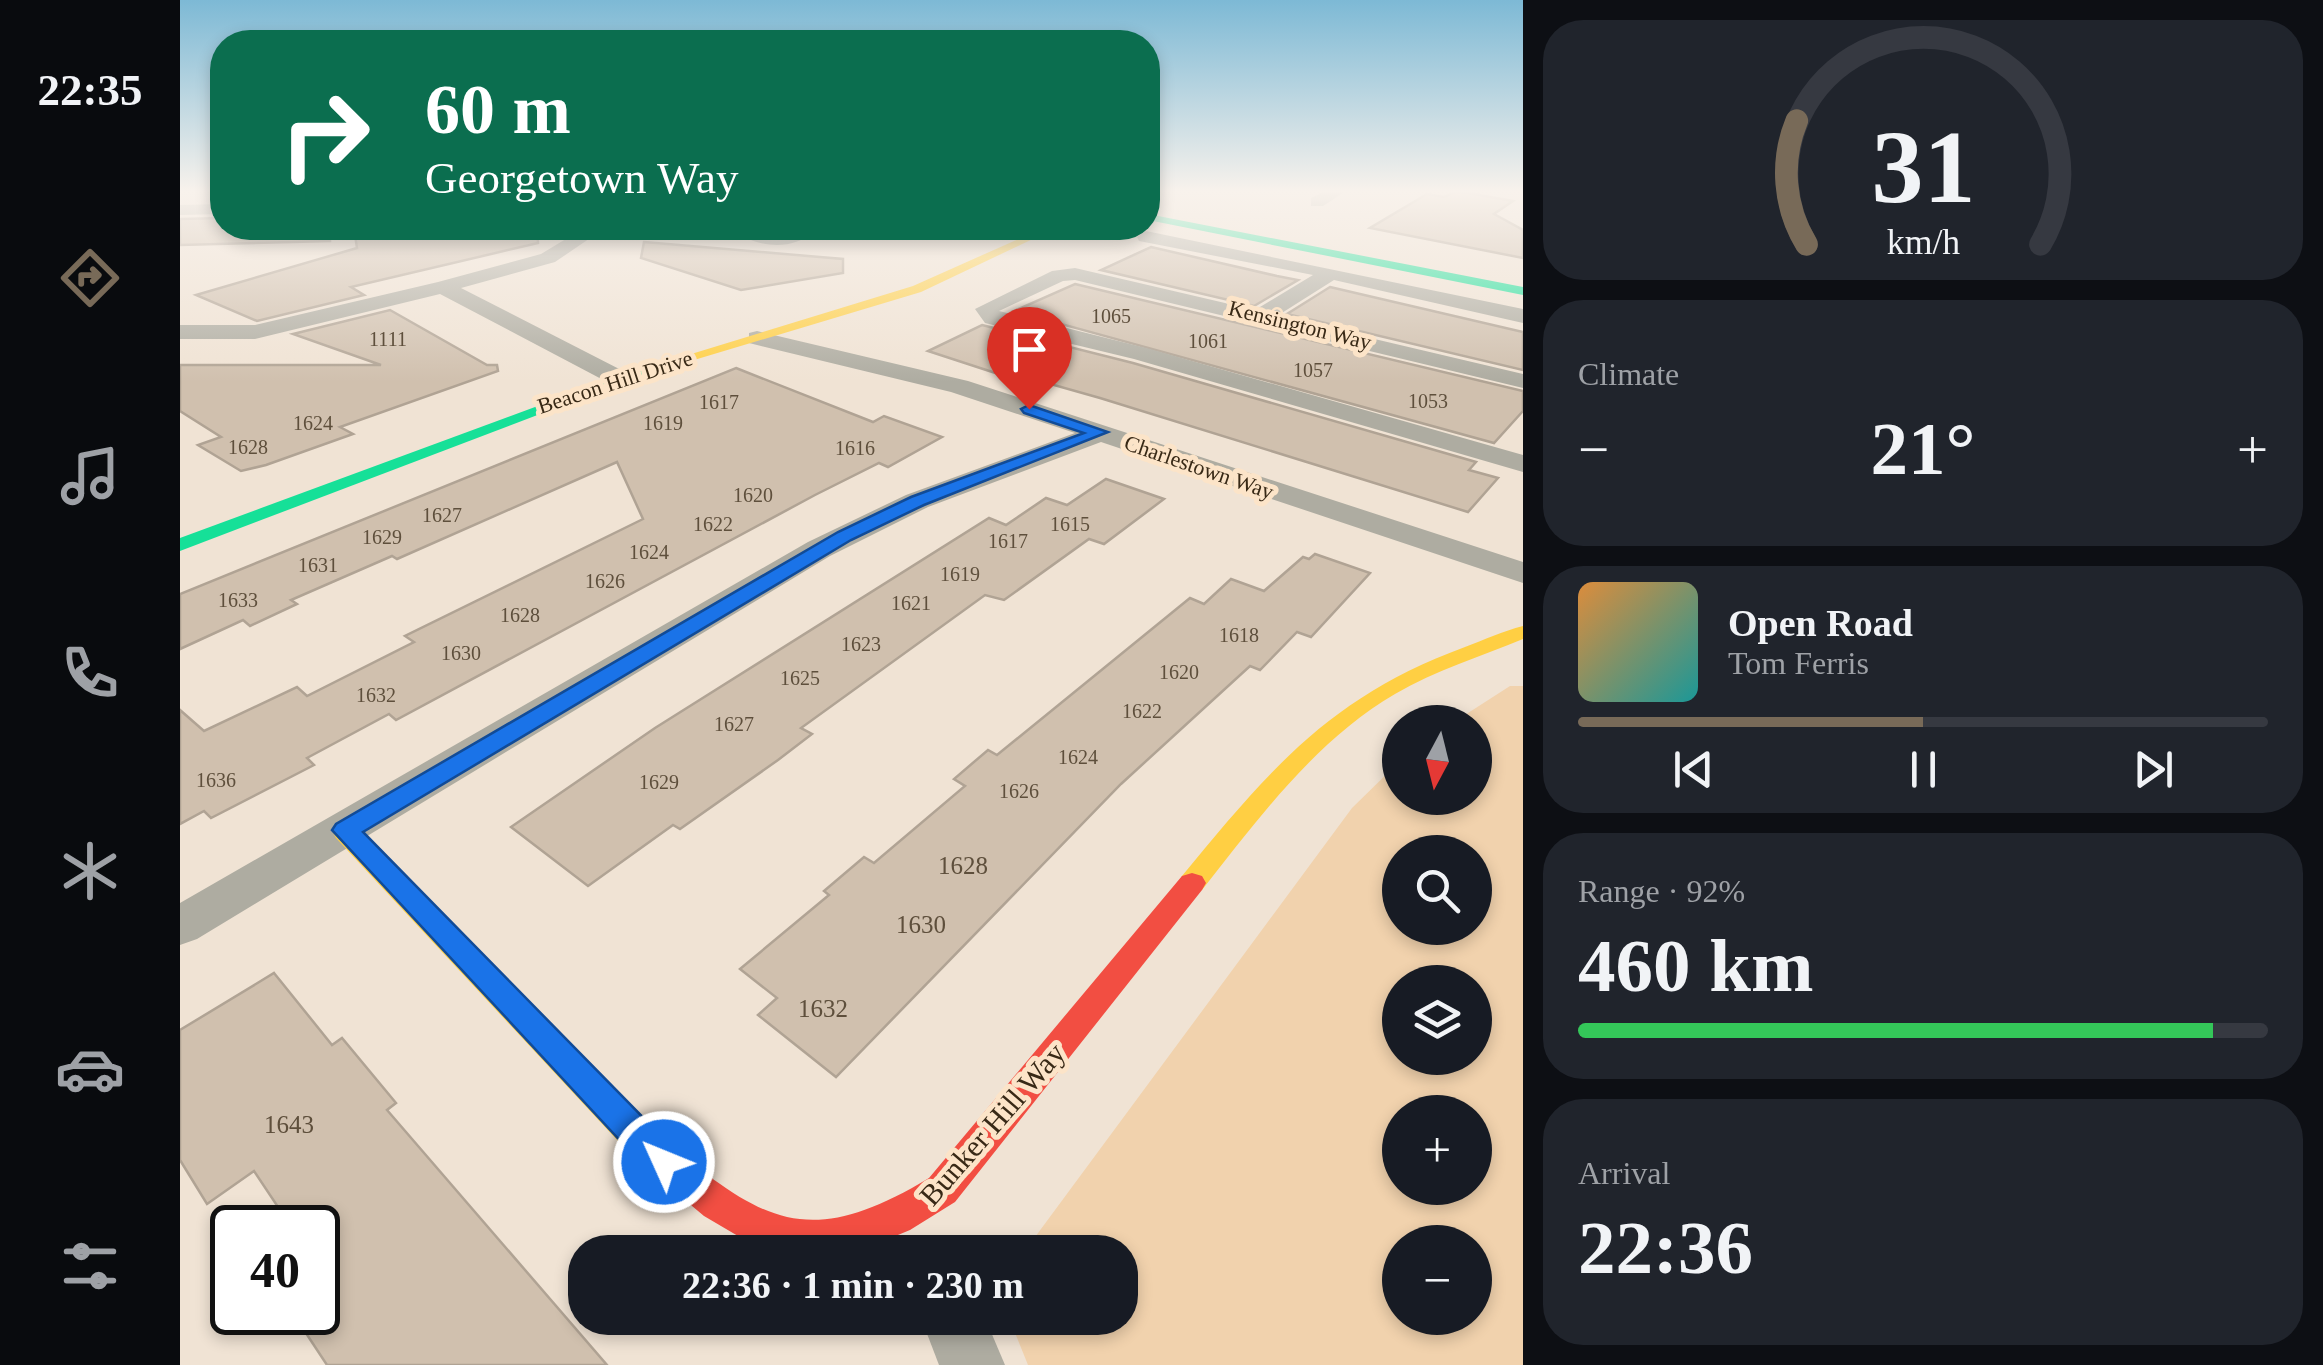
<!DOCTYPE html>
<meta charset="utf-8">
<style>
:root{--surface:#171b24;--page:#20242c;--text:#f1f3f6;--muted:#9ea1a6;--line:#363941;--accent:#786a58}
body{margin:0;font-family:"Times New Roman",serif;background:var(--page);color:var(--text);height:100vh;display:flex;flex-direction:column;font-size:38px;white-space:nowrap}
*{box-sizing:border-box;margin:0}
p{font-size:32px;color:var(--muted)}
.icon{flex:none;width:55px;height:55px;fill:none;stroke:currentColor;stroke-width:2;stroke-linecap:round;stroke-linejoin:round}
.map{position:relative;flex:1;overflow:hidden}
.details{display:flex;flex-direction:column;gap:20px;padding:20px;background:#0d0f14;width:800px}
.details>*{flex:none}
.top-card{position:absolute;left:30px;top:30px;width:950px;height:210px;border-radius:40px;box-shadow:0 5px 15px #0003;background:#0b6e4f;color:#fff;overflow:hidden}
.needle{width:65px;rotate:187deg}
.controls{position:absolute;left:1202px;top:705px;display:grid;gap:20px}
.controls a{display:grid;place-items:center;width:110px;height:110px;border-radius:50%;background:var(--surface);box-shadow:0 5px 15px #0003;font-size:50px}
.speed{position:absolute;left:30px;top:1205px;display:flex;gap:20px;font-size:50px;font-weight:700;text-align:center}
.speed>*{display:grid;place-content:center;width:130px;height:130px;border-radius:50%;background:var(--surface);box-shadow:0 5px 15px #0003;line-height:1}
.speed .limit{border:5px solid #111;border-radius:15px;background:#fff;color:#111}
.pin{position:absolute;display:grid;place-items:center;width:85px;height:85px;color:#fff;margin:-102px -42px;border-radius:50% 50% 50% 0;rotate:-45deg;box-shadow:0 0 10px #0007}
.pin .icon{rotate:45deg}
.me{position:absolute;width:110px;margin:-55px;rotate:314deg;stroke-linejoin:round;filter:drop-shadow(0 0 8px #0008)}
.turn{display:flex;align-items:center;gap:35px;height:210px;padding:0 50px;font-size:45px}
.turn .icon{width:130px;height:130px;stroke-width:2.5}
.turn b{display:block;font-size:70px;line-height:85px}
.big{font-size:75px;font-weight:600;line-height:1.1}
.details .widget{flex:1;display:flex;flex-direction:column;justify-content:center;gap:15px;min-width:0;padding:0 35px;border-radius:40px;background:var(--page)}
.details .dial{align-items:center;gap:0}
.dial svg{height:260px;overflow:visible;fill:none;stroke:var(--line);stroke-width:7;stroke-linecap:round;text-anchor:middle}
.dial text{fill:var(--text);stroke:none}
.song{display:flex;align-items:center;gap:30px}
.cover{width:120px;height:120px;border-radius:15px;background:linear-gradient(135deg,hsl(30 70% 55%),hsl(180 70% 35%))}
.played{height:10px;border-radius:5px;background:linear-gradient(90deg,var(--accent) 50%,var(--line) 50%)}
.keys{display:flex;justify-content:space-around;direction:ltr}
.heat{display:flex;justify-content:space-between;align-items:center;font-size:55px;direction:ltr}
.charge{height:15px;border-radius:8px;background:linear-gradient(90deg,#34c759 92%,var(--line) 0)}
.trip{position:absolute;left:388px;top:1235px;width:570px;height:100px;border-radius:40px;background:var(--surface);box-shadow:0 5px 15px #0003;font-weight:600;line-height:100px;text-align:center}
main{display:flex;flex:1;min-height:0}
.tab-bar{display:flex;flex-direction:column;width:180px;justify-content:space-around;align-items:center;background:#090b0e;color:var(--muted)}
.tab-bar .icon{width:70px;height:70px}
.tab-bar .on{color:var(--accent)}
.tab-bar b{font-size:45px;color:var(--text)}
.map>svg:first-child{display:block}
</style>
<main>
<nav class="tab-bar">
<b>22:35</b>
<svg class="icon on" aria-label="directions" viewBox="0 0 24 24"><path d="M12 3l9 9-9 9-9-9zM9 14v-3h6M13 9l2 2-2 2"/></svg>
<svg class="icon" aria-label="music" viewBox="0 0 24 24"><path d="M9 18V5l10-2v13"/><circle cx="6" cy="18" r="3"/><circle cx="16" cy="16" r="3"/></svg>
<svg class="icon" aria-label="phone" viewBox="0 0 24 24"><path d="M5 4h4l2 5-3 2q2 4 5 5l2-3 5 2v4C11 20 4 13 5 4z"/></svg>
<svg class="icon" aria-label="climate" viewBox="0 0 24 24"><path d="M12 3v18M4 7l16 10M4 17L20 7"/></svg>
<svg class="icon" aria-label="car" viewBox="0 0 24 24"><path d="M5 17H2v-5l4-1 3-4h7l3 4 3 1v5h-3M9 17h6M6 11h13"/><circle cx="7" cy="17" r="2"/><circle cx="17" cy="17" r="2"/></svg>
<svg class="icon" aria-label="filters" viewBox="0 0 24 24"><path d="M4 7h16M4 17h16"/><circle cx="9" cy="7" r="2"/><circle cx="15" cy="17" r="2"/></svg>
</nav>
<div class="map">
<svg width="1343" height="1365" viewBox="0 0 1343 1365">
<rect width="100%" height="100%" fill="#f0e3d4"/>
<!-- green -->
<path fill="#f1d2ad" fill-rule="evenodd" d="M1330,686H1343V1365H848L829,1318H940V1252H844L1172,808L1220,761V798H1295V722H1274ZM1220,852H1295V928H1220ZM1220,982H1295V1058H1220ZM1220,1112H1295V1188H1220ZM1295,1242V1318H1220V1242Z"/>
<!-- building -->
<g fill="#d0c0ae" stroke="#b0a394" stroke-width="2.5">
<path d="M1277,191L1333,201L1314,214L1343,230V258L1190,228L1247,194L1264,197Z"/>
<path d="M42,218V228H150V241L0,245V219Z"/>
<path d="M174,228H357L358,243L171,287L184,295L77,321L16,295L177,248Z"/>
<path d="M464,242L663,259V273L561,290L461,258Z"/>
<path d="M971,247L1097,276L1118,280L1074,306L921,270Z"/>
<path d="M895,284L1343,391V411L1314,443L834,311Z"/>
<path d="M1150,287L1343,332V370L1107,314Z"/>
<path d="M210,310L307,365H317L318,371L160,427L173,434L86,465L61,471L18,445L41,437L0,411V365H201L113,334Z"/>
<path d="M802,325L953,363L1296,462L1289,470L1318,478L1288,512L920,398L853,379L846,383L748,351Z"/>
<path d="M556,368L693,422L704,416L762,437L708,467L699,463L635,495L216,720L209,714L127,758L134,765L31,818L24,811L0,824V710L24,731L117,687L127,696L234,642L225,636L463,519L437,462L217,559L212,556L111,600L117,604L70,626L63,620L0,649V594Z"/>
<path d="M926,479L984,499L924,544L909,539L824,600L805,595L621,728L632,734L598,760L500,829L493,825L408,886L331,827L475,728L809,518L826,525L866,498L887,505Z"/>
<path d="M1135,554L1190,573L1131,637L1117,632L1080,670L1070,666L941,784L656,1077L578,1015L597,998L560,969L649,895L644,891L684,857L694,863L785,786L774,779L808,750L817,755L1010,598L1024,604L1051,579L1084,591L1123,557L1129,559Z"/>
<path d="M94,973L152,1045L162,1038L216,1103L207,1110L427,1365H147L112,1312H138V1228H112L74,1171L27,1204L0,1160V1030Z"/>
</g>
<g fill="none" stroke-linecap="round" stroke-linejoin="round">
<!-- street -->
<g fill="#aeaca1" fill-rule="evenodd">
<path d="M1145,191H1166L1143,206H1131V198Z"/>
<path d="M42,204V214L0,215V205Z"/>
<path d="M404,228H425L375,262L281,288L447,373L450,378L447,383H429L260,294L75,339H0V325H75L258,282L361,254Z"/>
<path d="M552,228C568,227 580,233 595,234C614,235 617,223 634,231C613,252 573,248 552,228Z"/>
<path d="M966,231L1343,309V323L1154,280L1097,316L1343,374V388L895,280L883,281L819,311L970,349L1343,455V472L954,359L805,323L795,309L872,271L895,268L1075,310L1133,275L959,241L957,237Z"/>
<path d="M577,331L788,381L1343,562V583L921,442L748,507L650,556L17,939L0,945V903L628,542L726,495L895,433L771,392L569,343V333Z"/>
<path d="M741,1318H805L825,1365H759Z"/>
</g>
<!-- fast -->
<g fill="#16e098" fill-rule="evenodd">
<path d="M968,214L1343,287V295L968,220Z"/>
<path d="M474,363L486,366L0,551V538Z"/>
</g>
<!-- slow -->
<g fill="#ffcf43" fill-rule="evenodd">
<path d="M863,228H876L741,292L484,369L472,366L733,286Z"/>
<path d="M1343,626V639C1300,657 1256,670 1215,694C1136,740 1078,819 1022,890L1012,893L1002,890L998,883L1002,876C1090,769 1151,696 1285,647C1304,640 1323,631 1343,626Z"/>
<path d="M165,822L174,824L475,1133L480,1144L475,1155L463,1160L451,1155L156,838L152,831L156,824Z"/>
</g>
<!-- jam -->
<path fill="#f24e42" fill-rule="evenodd" d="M1012,873L1022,876L1026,883L1022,890L775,1202L730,1230L677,1252H601L558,1236L524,1216L451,1155L446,1144L451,1133L463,1128L475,1133C580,1219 623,1254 749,1178L1002,876Z"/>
</g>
<!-- sky -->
<linearGradient id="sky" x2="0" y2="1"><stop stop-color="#7db9d5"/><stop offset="0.5" stop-color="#f8f2ec"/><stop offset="1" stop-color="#f8f2ec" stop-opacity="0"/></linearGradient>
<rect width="1343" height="382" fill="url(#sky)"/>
<!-- route -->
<path fill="#1a73e8" stroke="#114b97" stroke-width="2.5" d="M849,405L928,432L744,505L671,540L183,832L496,1151L501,1162L496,1174L484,1179L471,1174L152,830L156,824L658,532L731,497L904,433L844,413L841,409Z"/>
<g text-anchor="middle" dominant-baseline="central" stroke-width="10" stroke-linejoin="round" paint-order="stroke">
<!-- number labels -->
<g font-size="20" fill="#5e4f3c">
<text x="931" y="316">1065</text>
<text x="208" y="339">1111</text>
<text x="1028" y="341">1061</text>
<text x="1133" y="370">1057</text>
<text x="1248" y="401">1053</text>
<text x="539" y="402">1617</text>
<text x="133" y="423">1624</text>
<text x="483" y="423">1619</text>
<text x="68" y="447">1628</text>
<text x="675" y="448">1616</text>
<text x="573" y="495">1620</text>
<text x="262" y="515">1627</text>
<text x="533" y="524">1622</text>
<text x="890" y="524">1615</text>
<text x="202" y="537">1629</text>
<text x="828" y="541">1617</text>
<text x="469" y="552">1624</text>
<text x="138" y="565">1631</text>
<text x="780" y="574">1619</text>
<text x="425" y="581">1626</text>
<text x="58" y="600">1633</text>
<text x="731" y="603">1621</text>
<text x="340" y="615">1628</text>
<text x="1059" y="635">1618</text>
<text x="681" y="644">1623</text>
<text x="281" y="653">1630</text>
<text x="999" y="672">1620</text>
<text x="620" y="678">1625</text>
<text x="196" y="695">1632</text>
<text x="962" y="711">1622</text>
<text x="554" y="724">1627</text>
<text x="898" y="757">1624</text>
<text x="36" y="780">1636</text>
<text x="479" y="782">1629</text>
<text x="839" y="791">1626</text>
</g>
<!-- far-street labels -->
<g font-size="22" fill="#382916" stroke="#fce4c8">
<text transform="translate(1120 325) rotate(14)">Kensington Way</text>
<text transform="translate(435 382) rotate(-18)">Beacon Hill Drive</text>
<text transform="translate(1019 467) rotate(19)">Charlestown Way</text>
</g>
<!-- near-number labels -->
<g font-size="25" fill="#5e4f3c">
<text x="783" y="865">1628</text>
<text x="741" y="924">1630</text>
<text x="643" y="1008">1632</text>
<text x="109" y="1124">1643</text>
</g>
<!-- near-street labels -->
<g font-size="30" fill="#382916" stroke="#fce4c8">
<text transform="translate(812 1124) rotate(-49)">Bunker Hill Way</text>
</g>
</g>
</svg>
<div class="controls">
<a><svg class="needle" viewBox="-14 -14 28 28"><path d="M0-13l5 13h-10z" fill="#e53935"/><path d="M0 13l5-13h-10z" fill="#9ea1a6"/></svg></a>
<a><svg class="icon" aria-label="search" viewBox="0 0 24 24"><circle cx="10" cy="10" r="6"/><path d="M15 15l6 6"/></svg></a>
<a><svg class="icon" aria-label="layers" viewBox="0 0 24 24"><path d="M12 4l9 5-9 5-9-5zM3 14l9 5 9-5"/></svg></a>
<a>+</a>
<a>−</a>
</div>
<div class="speed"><div class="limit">40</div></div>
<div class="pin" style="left:849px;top:409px;background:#d93025"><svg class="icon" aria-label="arrive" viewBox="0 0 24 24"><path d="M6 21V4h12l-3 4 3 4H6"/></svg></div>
<svg class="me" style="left:484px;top:1162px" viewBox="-20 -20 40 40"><circle r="17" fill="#1a73e8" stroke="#fff" stroke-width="3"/><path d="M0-11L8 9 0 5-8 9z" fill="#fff"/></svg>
<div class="trip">22:36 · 1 min · 230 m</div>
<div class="top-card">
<div class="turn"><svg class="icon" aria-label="right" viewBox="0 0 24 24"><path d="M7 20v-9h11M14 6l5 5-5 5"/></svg><div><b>60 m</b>Georgetown Way</div></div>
</div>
</div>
<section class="details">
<div class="widget dial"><svg viewBox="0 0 100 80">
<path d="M14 69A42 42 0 1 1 86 69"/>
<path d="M14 69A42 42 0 0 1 11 31" stroke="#786a58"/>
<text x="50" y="56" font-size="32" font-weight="700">31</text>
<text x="50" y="72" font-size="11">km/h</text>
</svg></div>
<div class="widget"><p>Climate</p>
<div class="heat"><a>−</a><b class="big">21°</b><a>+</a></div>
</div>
<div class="widget">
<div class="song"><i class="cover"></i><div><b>Open Road</b><p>Tom Ferris</p></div></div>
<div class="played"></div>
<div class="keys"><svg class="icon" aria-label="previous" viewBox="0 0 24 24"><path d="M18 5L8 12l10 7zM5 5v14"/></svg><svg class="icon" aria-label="pause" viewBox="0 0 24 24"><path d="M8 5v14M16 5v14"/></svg><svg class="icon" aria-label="next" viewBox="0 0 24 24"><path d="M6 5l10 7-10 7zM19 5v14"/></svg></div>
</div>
<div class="widget"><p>Range · 92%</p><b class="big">460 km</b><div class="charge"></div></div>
<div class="widget"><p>Arrival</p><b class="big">22:36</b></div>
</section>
</main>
